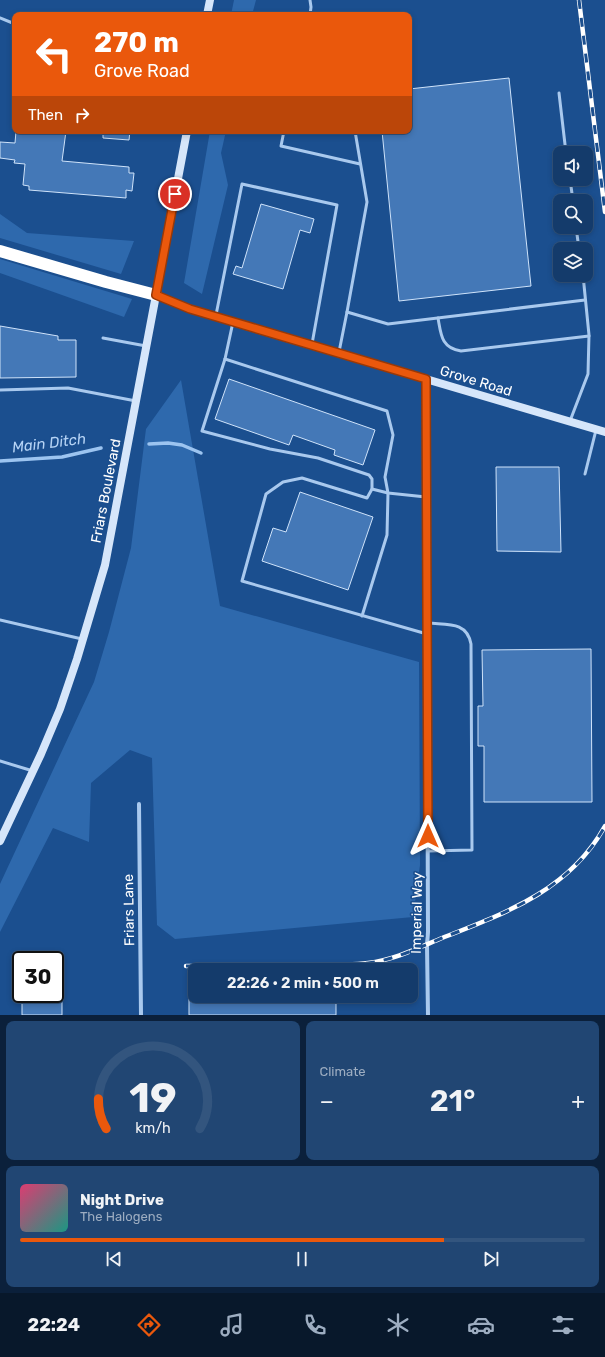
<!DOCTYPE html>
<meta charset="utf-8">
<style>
:root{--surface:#143b6b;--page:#214673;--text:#f1f3f6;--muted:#9dadc1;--line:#33557e;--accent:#ea580c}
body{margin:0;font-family:Rubik,sans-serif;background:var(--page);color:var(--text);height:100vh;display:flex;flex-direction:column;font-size:15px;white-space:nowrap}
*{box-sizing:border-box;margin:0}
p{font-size:13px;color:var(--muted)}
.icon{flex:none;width:22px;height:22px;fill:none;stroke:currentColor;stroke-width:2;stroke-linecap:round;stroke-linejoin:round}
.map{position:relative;height:1015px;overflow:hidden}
.panel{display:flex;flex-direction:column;gap:6px;padding:6px;background:#0b203b;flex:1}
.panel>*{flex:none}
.banner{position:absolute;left:12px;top:12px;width:400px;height:122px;border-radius:8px;box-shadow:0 2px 6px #0003,0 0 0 1px var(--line);background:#ea580c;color:#fff;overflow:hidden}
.buttons{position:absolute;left:553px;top:146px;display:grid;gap:8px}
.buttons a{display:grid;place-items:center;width:40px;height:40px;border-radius:8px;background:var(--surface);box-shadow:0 2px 6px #0003,0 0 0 1px var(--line);font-size:20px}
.speed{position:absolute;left:12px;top:951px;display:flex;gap:8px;font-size:20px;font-weight:700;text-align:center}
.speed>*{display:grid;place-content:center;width:52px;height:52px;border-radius:50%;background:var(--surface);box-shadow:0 2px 6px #0003,0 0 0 1px var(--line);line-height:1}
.speed .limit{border:2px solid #111;border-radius:6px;background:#fff;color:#111}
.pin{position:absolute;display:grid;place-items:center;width:34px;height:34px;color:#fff;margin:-17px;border:2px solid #fff;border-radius:50%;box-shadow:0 1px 4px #0007}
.me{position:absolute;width:44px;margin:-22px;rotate:0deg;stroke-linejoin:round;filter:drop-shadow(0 0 3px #0008)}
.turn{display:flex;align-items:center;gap:14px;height:84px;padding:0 16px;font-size:18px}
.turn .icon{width:52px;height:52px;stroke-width:2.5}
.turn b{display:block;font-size:28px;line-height:34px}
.then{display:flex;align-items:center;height:38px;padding:0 16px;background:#0003;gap:8px;font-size:15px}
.big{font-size:30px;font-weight:600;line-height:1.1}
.panel .tile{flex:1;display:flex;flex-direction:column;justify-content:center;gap:6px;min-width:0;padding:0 14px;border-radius:8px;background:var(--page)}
.panel .dial{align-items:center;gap:0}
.dial svg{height:104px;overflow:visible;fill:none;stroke:var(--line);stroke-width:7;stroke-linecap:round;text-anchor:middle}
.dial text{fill:var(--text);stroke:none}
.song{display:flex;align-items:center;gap:12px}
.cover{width:48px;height:48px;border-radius:6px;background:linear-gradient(135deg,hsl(340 70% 55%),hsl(170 70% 35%))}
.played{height:4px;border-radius:2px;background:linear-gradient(90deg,var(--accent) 75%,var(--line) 75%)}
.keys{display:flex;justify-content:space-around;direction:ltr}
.heat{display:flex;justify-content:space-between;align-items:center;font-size:22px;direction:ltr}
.panel .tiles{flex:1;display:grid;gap:6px;grid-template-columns:1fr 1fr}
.tile:last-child{grid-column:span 2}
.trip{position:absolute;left:188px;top:963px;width:230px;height:40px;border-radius:8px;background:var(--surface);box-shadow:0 2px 6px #0003,0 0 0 1px var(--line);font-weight:600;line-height:40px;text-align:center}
.dock{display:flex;height:64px;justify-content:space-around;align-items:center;background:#08182b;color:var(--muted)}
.dock .icon{width:28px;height:28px}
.dock .active{color:var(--accent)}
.dock b{font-size:18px;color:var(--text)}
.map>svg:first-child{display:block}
</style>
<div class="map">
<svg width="605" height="1015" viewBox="0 0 605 1015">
<rect width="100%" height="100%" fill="#1b4f8f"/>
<!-- green -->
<g fill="#2e69ad">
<path d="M234,0H256L252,15H231Z"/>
<path d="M210,131H226L221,153L228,185L202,294L184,283Z"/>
<path d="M0,214L27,233L134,241L121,274L0,238Z"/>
<path d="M0,259L132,299L124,317L0,273Z"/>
<path d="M181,380L220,606L419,662L420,865L413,917L175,939L157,925L152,758L130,750L91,783L89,842L53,828L0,932V884L94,682L109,632L131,548L146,429Z"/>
</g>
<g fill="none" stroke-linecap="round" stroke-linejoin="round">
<!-- stream -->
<g stroke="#9cc4f0" stroke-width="3.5">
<path d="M149,444L168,443L182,445L201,453"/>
<path d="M0,461L62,457L101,448"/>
</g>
</g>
<!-- building -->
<g fill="#4478b7" stroke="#cfe3fa">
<path d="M509,78L531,286L399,301L382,131H409V89Z"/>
<path d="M16,131H66L62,161L129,167V173H134L132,191L126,190V198L29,190V186L23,185L25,164L14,163L15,160L0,158V142L15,143Z"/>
<path d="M103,131H130L129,140L103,138Z"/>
<path d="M261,204L314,219L310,233L300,230L283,289L233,274L236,266L242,268Z"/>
<path d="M0,326L58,336V340H76V377L0,378Z"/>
<path d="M229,379L375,430L363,465L334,455L335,450L293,435L289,445L215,419Z"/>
<path d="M496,467H559L561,552L497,551Z"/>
<path d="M300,492L373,517L348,590L262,561L273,528L286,532Z"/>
<path d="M591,649L592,802H484V746H478V706H483L482,650Z"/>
<rect x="22" y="994" width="40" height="21"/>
<rect x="189" y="996" width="147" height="19"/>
</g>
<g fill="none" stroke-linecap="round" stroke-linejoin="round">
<!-- service -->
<g stroke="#a9c9ee" stroke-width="3">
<path d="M310,15L311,7L310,0"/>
<path d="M0,18L15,24"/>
<path d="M559,93L566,153"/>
<path d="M284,131L281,146L360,164"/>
<path d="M570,179L573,201"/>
<path d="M576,227L579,249"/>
<path d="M347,312L367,202L355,131"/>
<path d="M216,315L242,184L337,205L312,344"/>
<path d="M438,318C441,334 441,348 461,351L589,336"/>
<path d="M233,322L225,359L202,431L270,449L318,458L369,475L372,479V489L367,498L302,478L283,482L266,494L242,581L427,634"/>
<path d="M103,338L146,346"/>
<path d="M339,352L347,312L388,324L585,300"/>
<path d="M225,359L387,411L393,435L385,477L388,493L387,535L362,616"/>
<path d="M0,390L68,388L136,401"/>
<path d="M570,421L588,374L589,335L583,275"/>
<path d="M585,474L596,430"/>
<path d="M372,489L388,493L426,497"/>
<path d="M0,620L82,639"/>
<path d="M428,623C447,625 467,621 471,644L472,850L428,851"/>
<path d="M0,761L33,771"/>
</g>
<!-- minor -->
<g stroke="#a9c9ee" stroke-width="4">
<path d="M426,380L428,932L427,945L428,1015"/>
<path d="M139,804L141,1015"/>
</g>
<!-- secondary -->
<g stroke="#d6e6fa" stroke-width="8">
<path d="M207,15L210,0"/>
<path d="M156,295L190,309L233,322L605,432"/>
<path d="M0,841L41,754L60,709L77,659L105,565L187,131"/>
</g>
<!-- motorway -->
<path stroke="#fff" stroke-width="12" d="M0,251L106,282L156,295"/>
<defs>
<g id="rail">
<path d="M579,0L605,212"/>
<path d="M186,966C222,966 257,965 292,965C317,965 343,966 368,963C394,960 418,948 442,938C506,913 570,890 605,826"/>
</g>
</defs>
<!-- rail casing -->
<use href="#rail" stroke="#fff" stroke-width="4.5"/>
<!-- rail -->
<use href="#rail" stroke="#1b4f8f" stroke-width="3" stroke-dasharray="9" stroke-linecap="butt"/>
</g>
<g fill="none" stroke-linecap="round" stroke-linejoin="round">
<defs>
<path id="route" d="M175,194L156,295L190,309L426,379L428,836"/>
</defs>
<!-- route casing -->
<use href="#route" stroke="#983908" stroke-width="10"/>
<!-- route -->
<use href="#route" stroke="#ea580c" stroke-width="7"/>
</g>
<g text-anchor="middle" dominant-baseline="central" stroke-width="3.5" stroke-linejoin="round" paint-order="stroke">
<!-- street labels -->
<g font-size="14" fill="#fff" stroke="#1b4f8f">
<text transform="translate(476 381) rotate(17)">Grove Road</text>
<text transform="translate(106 491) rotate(-79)">Friars Boulevard</text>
<text transform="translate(129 910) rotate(-91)">Friars Lane</text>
<text transform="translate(417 913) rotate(-89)">Imperial Way</text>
</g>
<!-- water labels -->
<g font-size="15" font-style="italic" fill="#b5d3f5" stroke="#1b4f8f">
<text transform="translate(49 443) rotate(-7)">Main Ditch</text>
</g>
</g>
</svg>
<div class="buttons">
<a><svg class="icon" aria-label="sound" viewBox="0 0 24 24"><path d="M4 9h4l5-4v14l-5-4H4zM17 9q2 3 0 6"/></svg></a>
<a><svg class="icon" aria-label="search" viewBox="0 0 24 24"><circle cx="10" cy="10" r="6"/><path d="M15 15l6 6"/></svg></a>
<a><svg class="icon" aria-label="layers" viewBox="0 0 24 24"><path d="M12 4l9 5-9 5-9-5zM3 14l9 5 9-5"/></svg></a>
</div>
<div class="speed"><div class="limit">30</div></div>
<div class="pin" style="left:175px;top:194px;background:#d93025"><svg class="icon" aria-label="arrive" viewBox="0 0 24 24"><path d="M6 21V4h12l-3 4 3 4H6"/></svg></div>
<svg class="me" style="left:428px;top:836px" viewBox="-20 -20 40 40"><path d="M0-17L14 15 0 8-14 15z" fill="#ea580c" stroke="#fff" stroke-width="4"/></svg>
<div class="trip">22:26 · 2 min · 500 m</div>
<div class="banner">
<div class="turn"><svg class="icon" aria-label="left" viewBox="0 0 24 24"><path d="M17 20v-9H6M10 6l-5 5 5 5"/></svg><div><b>270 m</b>Grove Road</div></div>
<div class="then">Then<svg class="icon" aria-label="right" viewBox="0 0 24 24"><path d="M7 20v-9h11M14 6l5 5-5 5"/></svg></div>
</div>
</div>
<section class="panel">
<div class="tiles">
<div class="tile dial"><svg viewBox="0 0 100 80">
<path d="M14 69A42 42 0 1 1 86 69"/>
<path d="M14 69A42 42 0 0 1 8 46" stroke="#ea580c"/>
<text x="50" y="56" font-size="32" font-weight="700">19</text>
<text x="50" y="72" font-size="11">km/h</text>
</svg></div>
<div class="tile"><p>Climate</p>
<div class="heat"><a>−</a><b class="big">21°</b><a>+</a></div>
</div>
<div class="tile">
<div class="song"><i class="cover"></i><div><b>Night Drive</b><p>The Halogens</p></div></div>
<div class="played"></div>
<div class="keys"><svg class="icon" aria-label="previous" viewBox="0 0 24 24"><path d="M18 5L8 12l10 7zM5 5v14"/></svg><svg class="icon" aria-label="pause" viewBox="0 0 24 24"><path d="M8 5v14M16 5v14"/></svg><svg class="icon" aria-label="next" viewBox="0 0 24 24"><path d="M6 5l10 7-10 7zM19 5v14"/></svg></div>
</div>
</div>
</section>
<nav class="dock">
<b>22:24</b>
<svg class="icon active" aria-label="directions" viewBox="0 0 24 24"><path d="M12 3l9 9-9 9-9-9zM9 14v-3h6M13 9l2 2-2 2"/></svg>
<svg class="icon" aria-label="music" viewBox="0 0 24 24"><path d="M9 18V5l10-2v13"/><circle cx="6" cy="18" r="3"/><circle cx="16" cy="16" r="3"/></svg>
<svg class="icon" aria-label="phone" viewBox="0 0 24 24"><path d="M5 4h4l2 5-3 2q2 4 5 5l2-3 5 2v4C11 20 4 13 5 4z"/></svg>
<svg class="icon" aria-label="climate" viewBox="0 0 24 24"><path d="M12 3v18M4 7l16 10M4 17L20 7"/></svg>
<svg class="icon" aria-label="car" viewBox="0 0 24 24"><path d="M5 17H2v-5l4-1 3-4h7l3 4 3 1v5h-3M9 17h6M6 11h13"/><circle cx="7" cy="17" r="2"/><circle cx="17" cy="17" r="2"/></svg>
<svg class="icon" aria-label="filters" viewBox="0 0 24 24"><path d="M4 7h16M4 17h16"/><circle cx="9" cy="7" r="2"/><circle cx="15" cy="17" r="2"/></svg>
</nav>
